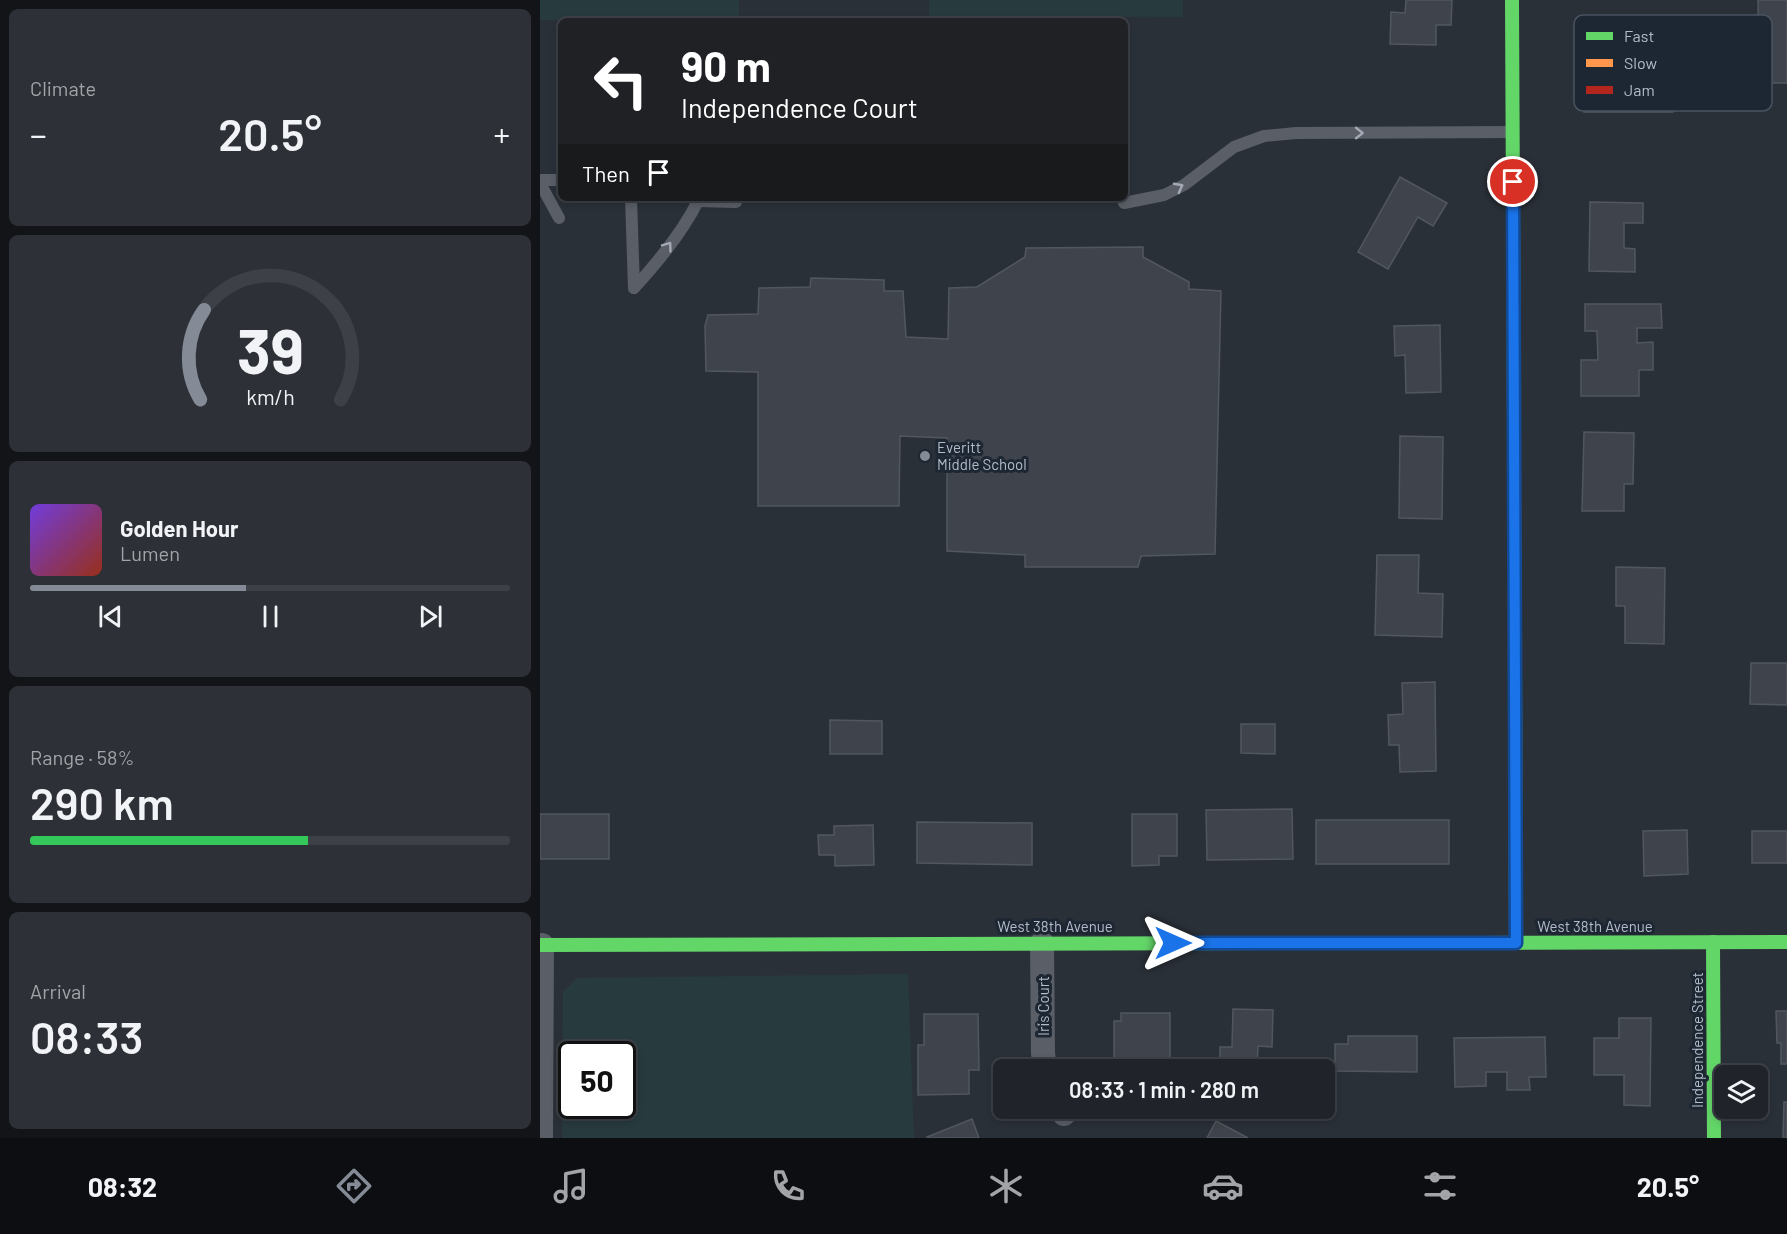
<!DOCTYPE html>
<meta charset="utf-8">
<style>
:root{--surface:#20242a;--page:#2d3036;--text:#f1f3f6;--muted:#a2a4a8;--line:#3d4147;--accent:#848b96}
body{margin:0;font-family:Barlow,sans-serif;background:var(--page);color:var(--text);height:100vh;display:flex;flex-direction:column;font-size:22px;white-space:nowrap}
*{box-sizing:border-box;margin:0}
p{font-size:20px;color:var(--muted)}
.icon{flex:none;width:33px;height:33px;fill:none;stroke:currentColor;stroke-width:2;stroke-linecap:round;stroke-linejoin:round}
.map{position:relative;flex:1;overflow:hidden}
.panel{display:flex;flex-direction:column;gap:9px;padding:9px;background:#121417;width:540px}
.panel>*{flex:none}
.top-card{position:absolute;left:18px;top:18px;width:570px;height:183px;border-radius:9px;box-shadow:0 3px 9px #0003,0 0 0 2px var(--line);background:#202124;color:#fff;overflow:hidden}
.fabs{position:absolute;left:1174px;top:1065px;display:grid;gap:12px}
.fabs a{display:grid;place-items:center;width:54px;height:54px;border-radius:9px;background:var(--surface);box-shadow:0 3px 9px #0003,0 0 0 2px var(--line);font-size:30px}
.speed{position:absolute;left:18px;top:1041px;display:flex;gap:12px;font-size:30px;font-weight:700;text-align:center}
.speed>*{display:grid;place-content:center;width:78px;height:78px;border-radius:50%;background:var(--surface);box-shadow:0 3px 9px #0003,0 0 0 2px var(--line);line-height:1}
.speed .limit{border:3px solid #111;border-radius:9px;background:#fff;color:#111}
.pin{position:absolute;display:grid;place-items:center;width:51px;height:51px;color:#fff;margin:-26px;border:3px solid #fff;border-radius:50%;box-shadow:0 2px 6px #0007}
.me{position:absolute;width:66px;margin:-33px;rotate:90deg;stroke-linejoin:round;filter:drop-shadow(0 0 4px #0008)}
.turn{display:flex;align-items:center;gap:21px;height:126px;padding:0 24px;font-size:27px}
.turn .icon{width:78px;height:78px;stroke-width:2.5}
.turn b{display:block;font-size:42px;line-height:51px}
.then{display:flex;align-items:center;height:57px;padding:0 24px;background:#0003;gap:12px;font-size:22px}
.big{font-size:45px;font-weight:600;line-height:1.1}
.panel .tile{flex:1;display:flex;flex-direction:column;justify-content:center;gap:9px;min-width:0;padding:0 21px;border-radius:9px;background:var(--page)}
.panel .dial{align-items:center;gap:0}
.dial svg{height:156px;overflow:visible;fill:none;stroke:var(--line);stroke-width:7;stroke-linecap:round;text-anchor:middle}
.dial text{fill:var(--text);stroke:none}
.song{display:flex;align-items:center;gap:18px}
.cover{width:72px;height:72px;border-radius:9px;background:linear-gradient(135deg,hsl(260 70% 55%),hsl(10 70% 35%))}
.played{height:6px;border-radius:3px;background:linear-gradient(90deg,var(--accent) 45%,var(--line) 45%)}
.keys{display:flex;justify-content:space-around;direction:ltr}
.heat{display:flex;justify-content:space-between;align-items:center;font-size:33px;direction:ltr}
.charge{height:9px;border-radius:4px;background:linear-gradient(90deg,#34c759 58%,var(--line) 0)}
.trip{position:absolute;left:453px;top:1059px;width:342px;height:60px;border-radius:9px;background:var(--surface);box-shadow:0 3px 9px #0003,0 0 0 2px var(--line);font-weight:600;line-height:60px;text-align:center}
.dock{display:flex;height:96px;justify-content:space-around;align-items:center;background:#0d0e11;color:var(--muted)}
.dock .icon{width:42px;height:42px}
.dock .selected{color:var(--accent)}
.dock b{font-size:27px;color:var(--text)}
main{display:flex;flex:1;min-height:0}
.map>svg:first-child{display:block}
</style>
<main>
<section class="panel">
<div class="tile"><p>Climate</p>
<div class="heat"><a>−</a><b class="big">20.5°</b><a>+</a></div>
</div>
<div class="tile dial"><svg viewBox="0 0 100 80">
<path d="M14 69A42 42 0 1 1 86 69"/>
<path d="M14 69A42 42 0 0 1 16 23" stroke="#848b96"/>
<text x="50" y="56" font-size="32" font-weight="700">39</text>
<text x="50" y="72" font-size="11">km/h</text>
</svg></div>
<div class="tile">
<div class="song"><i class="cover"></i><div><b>Golden Hour</b><p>Lumen</p></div></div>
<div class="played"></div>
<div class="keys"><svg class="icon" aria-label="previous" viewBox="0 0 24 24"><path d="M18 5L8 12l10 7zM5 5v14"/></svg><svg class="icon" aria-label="pause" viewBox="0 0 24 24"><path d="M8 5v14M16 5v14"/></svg><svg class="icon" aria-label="next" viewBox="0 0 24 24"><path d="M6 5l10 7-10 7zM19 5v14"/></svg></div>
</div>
<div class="tile"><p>Range · 58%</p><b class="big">290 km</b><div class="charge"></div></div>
<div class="tile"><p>Arrival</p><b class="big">08:33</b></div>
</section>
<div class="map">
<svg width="1247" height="1138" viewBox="0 0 1247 1138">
<rect width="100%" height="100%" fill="#2a3038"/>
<!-- green -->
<g fill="#273a3e" fill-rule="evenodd">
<path d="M0,0H199V21L0,20Z"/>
<path d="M389,0H643V17L389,16Z"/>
<path d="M368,974L374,1138H22L23,992L37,978ZM82,1054V1106H32V1054Z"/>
</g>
<!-- building -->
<g fill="#3f444c" stroke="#52575f" stroke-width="1.5">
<path d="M866,0H912L911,25H896V45L850,44L851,12L865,13Z"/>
<path d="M1218,0H1247V83H1219Z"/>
<path d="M1074,47H1090V55L1133,56V112H1044V56H1073Z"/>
<path d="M860,177L907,203L893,226L878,217L848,269L818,252Z"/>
<path d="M1050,202L1103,203V223H1084V248L1095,249V272L1049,271Z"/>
<path d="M603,247V257L649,282V289L681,291L675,554L601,556L598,567H485V555L407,551V438L360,436L359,506H218V372L166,371L165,326L168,315L218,314L219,288L270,287L271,278L344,280V291H363L366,337L408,339L409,288L437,287L485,257L486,248Z"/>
<path d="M1045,304H1121L1122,328H1097V343L1113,342V370H1099V396H1041V360H1058L1057,331H1045Z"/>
<path d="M900,325L901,392L866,393L865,355L855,356L854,326Z"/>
<path d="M1044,432L1094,433L1093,484H1084V511H1042Z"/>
<path d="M860,436L903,437L902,519L859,518Z"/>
<path d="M837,555H879L878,593L903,594L902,637L835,635Z"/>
<path d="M1076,567L1125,568L1124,644L1085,643V606H1076Z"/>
<path d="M1211,663H1247V705L1210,704Z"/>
<path d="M895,682L896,771L860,772L859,745H849L848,715L863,714L862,683Z"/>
<path d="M290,720L342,721V754H290Z"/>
<path d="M701,724H735V754L701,753Z"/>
<path d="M752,809L753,859L667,860L666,810Z"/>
<rect x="0" y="814" width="69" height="45"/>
<path d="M592,814H637V856H619V865L592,866Z"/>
<rect x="776" y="820" width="133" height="44"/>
<path d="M377,822L492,823V865L377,863Z"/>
<path d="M333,825L334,865L295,866V855H279L278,835H294V826Z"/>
<path d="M1147,830L1148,874L1104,876L1103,831Z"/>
<rect x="1212" y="831" width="35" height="32"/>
<path d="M693,1009L733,1010L732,1047L718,1046L717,1070H680V1047H692Z"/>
<path d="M1236,1011H1247V1064H1241V1043H1237Z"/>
<path d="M581,1013H630V1070H574V1021H581Z"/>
<path d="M384,1014H438L439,1070H429V1094L378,1095V1045H384Z"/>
<path d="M1079,1018H1111L1110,1106L1084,1105V1075H1054V1038H1079Z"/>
<path d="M808,1036H877V1072L795,1071V1044H808Z"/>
<path d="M1005,1037L1006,1077H989L990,1090H967V1072H946V1086L915,1087L914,1038Z"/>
<path d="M1244,1102H1247V1138H1243Z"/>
<path d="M432,1119L439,1138H388L387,1137Z"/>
<path d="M676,1121L708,1138H667Z"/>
</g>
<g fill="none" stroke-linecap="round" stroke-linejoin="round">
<!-- lane -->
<g stroke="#5a5e66" stroke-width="12">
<path d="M0,180H21"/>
<path d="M0,183L19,218"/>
<path d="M91,198L94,288"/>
<path d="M153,198L158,201L196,202"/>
<path d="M584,203L624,195L644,185L694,147L724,136L756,133L973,132"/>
<path d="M94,288C118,262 142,233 158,201"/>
</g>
<!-- street -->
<g stroke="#5a5e66" stroke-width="24">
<path d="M502,943L503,1053L505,1070"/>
<path d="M520,1108L524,1114"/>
<path d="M1,1138L2,945"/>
</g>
<!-- fast -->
<g stroke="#63d668" stroke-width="14">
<path d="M972,0L974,421"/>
<path d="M975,669L976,943"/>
<path d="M1173,942L1174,1138"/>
<path d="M941,943L1247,942"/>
<path d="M0,945L732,943"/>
</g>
<!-- slow -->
<path stroke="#ff974d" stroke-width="14" d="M732,943H941"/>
<!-- jam -->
<path stroke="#b3261e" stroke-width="14" d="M974,421L975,669"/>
</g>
<!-- one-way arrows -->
<defs><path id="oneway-chevron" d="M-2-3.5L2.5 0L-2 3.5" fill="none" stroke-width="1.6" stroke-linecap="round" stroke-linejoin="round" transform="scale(1.5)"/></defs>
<g stroke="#a2a9b5">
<use href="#oneway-chevron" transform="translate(819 133)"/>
<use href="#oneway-chevron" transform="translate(639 187) rotate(-28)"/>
<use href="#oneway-chevron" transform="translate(128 246) rotate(-54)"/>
</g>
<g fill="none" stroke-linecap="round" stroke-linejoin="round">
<defs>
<path id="route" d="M633,943H976L973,182"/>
</defs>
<!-- route casing -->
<use href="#route" stroke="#114b97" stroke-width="15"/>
<!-- route -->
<use href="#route" stroke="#1a73e8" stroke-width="10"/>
</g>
<!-- markers -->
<circle fill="#848b96" stroke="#1d2633" stroke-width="2" cx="385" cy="456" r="6"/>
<g text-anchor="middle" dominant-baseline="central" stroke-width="6" stroke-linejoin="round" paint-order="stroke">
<!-- poi labels -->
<g font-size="15" fill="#b4bcc9" stroke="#1d2633" text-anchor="start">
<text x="397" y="447">Everitt<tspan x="397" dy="17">Middle School</tspan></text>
</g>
<!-- street labels -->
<g font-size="15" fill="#b4bcc9" stroke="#1d2633">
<text x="515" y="926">West 38th Avenue</text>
<text x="1055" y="926">West 38th Avenue</text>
<text transform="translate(503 1006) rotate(-90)">Iris Court</text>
<text transform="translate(1157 1040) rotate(-90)">Independence Street</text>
</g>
</g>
<!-- legend -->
<rect x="1034" y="15" width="198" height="96" rx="9" fill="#1d2633" stroke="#4a5360" stroke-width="1.5"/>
<rect x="1046" y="32" width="27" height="8" fill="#63d668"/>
<rect x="1046" y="59" width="27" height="8" fill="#ff974d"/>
<rect x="1046" y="86" width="27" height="8" fill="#b3261e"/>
<g font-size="16" fill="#b4bcc9">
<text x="1084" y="42">Fast</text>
<text x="1084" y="69">Slow</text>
<text x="1084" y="96">Jam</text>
</g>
</svg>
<div class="fabs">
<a><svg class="icon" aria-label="layers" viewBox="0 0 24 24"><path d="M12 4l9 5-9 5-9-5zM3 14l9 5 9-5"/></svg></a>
</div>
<div class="speed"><div class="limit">50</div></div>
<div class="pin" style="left:973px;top:182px;background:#d93025"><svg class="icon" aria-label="arrive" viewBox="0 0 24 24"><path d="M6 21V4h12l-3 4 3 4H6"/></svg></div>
<svg class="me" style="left:633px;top:943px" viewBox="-20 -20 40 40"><path d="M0-17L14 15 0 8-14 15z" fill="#1a73e8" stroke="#fff" stroke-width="4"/></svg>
<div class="trip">08:33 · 1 min · 280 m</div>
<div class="top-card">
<div class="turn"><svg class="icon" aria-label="left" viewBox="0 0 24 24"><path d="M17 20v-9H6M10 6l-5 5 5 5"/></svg><div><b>90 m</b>Independence Court</div></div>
<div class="then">Then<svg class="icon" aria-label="arrive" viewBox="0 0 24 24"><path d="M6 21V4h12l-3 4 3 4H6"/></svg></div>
</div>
</div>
</main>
<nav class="dock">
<b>08:32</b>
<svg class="icon selected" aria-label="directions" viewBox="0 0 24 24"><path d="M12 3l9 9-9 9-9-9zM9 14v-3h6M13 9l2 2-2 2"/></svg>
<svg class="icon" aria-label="music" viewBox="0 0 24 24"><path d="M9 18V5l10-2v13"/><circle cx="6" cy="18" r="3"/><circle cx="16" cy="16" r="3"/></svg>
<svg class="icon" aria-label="phone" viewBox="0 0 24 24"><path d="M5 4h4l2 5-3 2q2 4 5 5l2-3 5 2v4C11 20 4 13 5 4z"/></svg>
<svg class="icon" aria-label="climate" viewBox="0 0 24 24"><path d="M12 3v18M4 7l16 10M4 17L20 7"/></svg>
<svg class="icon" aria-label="car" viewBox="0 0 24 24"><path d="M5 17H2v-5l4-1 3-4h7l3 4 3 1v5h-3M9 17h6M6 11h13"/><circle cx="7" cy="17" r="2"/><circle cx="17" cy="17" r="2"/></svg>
<svg class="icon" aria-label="filters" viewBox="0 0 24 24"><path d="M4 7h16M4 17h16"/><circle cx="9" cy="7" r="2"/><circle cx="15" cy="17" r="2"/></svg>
<b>20.5°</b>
</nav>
